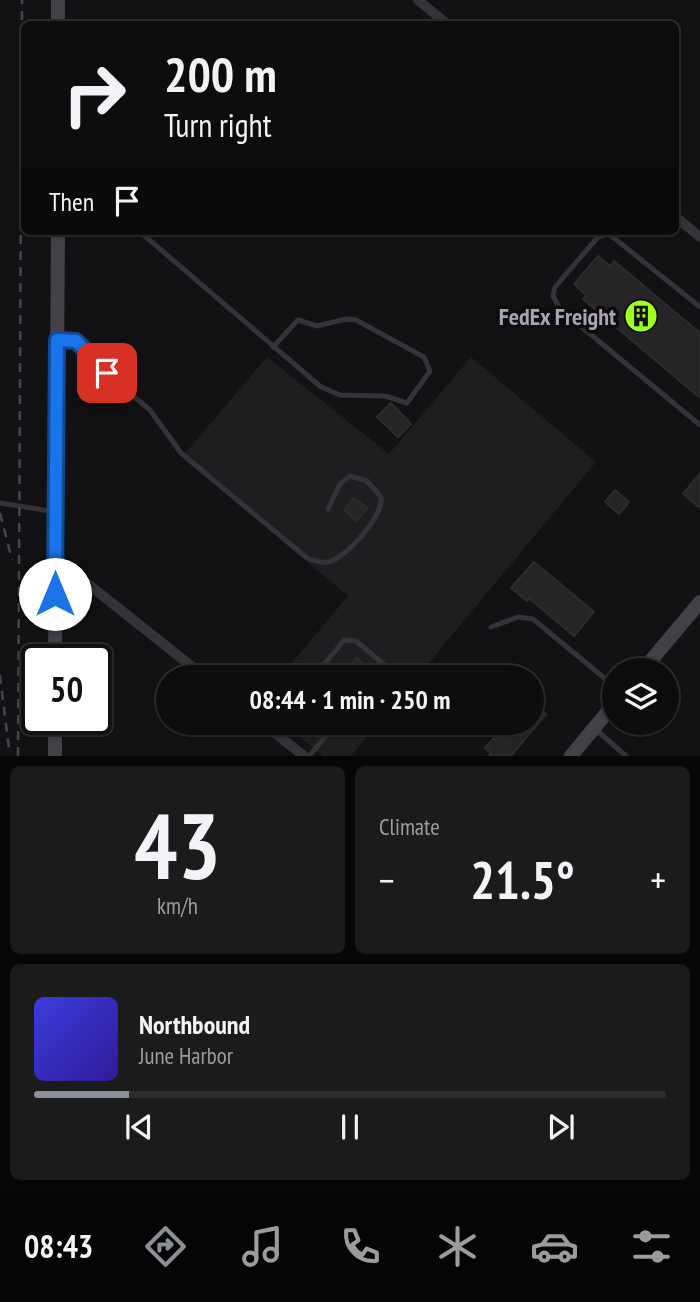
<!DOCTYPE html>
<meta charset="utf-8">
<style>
:root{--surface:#0e0d0e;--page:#1c1b1c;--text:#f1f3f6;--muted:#9b9c9e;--line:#2e2d2e;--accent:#8c9099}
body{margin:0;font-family:"PT Sans Narrow",sans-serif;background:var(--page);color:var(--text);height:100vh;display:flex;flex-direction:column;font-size:26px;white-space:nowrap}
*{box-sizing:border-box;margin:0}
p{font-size:23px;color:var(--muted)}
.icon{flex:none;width:38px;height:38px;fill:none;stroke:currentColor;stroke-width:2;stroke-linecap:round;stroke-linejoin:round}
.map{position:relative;height:756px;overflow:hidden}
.drawer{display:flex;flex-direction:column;gap:10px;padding:10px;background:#080708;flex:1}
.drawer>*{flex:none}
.guide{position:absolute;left:21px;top:21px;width:658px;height:214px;border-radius:10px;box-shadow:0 2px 5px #0004,0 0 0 2px var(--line);background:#0e0d0e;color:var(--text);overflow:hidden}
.tools{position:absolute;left:602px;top:658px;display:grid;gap:14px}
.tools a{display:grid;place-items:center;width:77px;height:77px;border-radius:50%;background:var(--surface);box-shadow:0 2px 5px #0004,0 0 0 2px var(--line);font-size:35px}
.speed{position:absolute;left:21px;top:644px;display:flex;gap:14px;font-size:35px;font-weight:700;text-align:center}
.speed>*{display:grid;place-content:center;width:91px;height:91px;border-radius:50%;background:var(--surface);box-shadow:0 2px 5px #0004,0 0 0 2px var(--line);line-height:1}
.speed .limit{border:4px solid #111;border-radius:10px;background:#fff;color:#111}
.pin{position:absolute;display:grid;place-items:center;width:60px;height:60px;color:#fff;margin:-30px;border-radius:14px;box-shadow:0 4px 10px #0006}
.me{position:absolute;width:77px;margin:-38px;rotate:0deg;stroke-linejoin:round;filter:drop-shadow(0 0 5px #0008)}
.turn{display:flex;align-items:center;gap:24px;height:147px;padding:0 28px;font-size:32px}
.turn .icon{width:91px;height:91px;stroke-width:2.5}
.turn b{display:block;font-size:49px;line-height:60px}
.then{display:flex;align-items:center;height:66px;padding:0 28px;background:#0003;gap:14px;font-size:26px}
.big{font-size:52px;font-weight:700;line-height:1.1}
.drawer .card{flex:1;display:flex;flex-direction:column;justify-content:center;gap:10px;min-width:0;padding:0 24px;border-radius:10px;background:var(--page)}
.drawer .dial{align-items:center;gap:0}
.dial b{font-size:91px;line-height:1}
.song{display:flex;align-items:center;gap:21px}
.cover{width:84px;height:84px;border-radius:10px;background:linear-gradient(135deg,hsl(240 70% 55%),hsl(250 70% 35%))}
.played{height:7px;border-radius:4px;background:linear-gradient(90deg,var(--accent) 15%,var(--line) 15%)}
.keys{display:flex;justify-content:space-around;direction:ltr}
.heat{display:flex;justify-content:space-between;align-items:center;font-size:38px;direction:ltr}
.drawer .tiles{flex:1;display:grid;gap:10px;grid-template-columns:1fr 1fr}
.card:last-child{grid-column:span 2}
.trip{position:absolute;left:156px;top:665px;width:388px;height:70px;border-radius:35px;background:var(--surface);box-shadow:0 2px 5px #0004,0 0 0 2px var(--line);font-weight:700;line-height:70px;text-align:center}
.dock{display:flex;height:112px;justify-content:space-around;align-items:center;background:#060506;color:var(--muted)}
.dock .icon{width:49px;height:49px}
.dock .current{color:var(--accent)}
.dock b{font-size:32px;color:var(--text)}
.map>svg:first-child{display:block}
</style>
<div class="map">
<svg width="700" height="756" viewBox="0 0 700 756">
<rect width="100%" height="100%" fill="#121113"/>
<!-- built -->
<g fill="#1f1d20">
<path d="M267,357L389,454L471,357L596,462L417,677H280L348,596L182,457Z"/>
<path d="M283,723H378L351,756H323Z"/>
</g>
<!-- building -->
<g fill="#262427" stroke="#2e2b2f" stroke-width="2">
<path d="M598,256L610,266L614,261L700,333V398L583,299L586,295L574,284Z"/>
<path d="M391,403L411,424L398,437L377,417Z"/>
<path d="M700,473V508L683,494Z"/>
<path d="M615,490L629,502L619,514L605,502Z"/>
<path d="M354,498L367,508L357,521L344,510Z"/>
<path d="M534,562L594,612L574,636L529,598L527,601L511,588Z"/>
<path d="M357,658L372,671L366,677H341Z"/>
<path d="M532,702L546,714L511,756H488L491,753L485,748L507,723H532Z"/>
</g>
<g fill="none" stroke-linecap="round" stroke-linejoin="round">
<!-- service -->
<g stroke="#353238" stroke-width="5">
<path d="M139,231L321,387L340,395L385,396L407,403L430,371L424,357L356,320L346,319L317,326L298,320L273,347"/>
<path d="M700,307L609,234L598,237L555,287L553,296L560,309L700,425"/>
<path d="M60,340L78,342L107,374L150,410L181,453L307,558C314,561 321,563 329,562C347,557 384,515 381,497L367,481L350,476L340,484L328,509"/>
<path d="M0,503L56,512"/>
<path d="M491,627L518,617L533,619L614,686"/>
<path d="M314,677L344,640L356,641L387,667L377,677"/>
<path d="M321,723L330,731"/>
<path d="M594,728L626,756"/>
<path d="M309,756L337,723"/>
</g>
<!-- minor -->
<g stroke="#353238" stroke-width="10">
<path d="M418,0L447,24"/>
<path d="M676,217L700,237"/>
<path d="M56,572L83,580L205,677"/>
<path d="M262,723L304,756"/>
</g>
<!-- secondary -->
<g stroke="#444048" stroke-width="14">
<path d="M58,24V0"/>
<path d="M55,660L58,231"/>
<path d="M643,670L700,602"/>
<path d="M55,756V719"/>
<path d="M571,756L614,704"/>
</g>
<!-- rail -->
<g stroke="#49454d" stroke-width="2.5" stroke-dasharray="9 7" stroke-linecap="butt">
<path d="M0,513L12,560"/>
<path d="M0,675L9,749"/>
<path d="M18,756L22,0"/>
</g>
</g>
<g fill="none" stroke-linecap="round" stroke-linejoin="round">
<defs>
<path id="route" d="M55,594L57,340L76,341L107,373"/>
</defs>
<!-- route casing -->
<use href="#route" stroke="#114b97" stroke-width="18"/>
<!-- route -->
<use href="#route" stroke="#1a73e8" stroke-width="12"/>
</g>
<!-- icons -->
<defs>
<symbol id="building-disc" viewBox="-11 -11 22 22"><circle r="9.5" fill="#a0ff1d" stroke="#0d0c0e"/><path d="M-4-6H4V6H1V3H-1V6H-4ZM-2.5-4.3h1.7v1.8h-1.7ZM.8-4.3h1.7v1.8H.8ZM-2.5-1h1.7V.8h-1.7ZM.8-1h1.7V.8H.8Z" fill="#111"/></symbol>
</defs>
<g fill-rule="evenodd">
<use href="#building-disc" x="622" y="297" width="38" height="38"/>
</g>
<g text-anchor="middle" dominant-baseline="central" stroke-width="7" stroke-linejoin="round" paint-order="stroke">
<!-- poi labels -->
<g font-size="24" font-weight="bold" fill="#aaa1b5" stroke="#0d0c0e" text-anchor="end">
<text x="616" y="316">FedEx Freight</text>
</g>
</g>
</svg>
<div class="tools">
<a><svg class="icon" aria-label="layers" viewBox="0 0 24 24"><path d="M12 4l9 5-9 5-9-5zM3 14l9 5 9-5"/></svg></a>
</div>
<div class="speed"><div class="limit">50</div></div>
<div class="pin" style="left:107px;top:373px;background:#d93025"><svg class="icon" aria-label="arrive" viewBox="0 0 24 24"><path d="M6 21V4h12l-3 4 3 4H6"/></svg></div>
<svg class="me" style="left:55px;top:594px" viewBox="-20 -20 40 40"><circle r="19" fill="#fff"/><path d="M0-13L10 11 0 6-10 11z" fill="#1a73e8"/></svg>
<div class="trip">08:44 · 1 min · 250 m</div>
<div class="guide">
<div class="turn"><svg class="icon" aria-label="right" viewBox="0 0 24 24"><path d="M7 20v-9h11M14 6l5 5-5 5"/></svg><div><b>200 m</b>Turn right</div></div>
<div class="then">Then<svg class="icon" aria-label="arrive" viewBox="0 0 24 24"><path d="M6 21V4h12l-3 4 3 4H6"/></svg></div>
</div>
</div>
<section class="drawer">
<div class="tiles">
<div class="card dial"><b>43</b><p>km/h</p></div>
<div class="card"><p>Climate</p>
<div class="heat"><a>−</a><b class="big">21.5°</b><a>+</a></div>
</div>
<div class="card">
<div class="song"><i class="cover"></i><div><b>Northbound</b><p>June Harbor</p></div></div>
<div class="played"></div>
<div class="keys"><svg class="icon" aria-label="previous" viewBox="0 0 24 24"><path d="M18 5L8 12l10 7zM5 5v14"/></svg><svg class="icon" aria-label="pause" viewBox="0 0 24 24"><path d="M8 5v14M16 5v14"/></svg><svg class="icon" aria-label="next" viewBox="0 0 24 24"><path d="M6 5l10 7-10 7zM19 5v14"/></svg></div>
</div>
</div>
</section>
<nav class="dock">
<b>08:43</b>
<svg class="icon current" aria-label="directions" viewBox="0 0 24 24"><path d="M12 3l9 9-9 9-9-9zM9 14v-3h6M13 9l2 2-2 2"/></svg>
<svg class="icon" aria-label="music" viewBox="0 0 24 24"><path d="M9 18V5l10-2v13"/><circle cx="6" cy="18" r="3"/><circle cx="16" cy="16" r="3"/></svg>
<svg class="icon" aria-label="phone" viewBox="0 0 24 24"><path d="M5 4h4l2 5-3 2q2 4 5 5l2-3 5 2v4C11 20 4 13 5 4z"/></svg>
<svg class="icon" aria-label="climate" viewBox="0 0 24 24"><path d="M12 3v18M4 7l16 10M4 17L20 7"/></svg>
<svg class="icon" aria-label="car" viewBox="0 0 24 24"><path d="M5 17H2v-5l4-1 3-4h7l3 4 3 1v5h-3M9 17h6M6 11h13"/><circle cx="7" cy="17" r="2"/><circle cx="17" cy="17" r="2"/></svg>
<svg class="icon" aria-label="filters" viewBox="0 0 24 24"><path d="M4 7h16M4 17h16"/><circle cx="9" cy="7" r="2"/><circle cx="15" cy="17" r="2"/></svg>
</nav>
